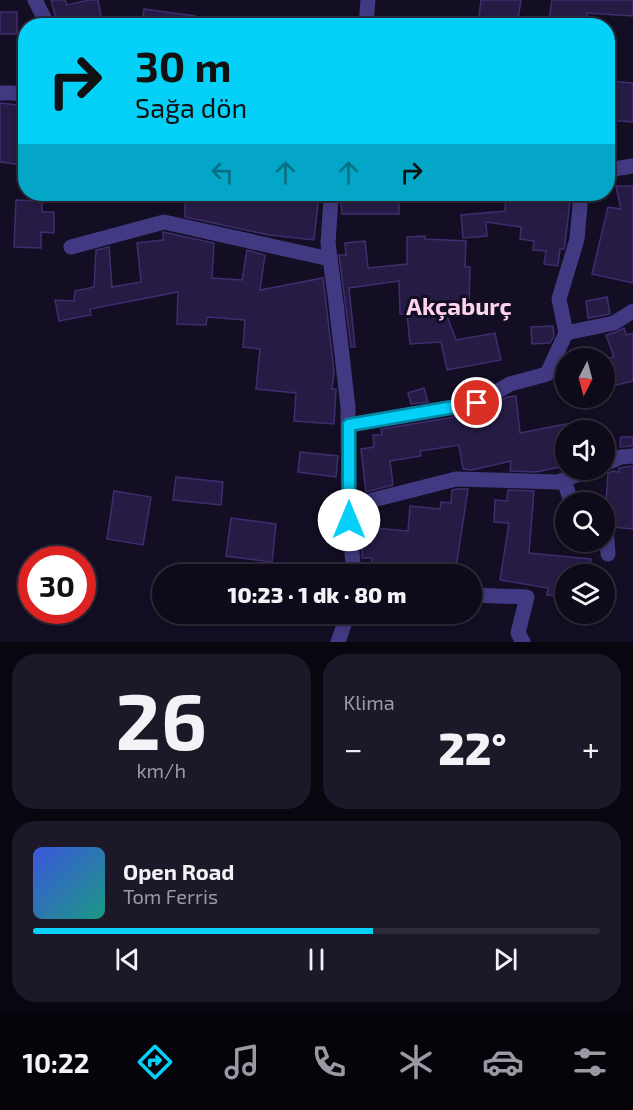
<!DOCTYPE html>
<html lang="tr">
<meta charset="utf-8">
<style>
:root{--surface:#0e0a1a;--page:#1c1827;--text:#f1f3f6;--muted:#9b9aa2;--line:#2e2b39;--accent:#04d0f8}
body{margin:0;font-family:"Exo 2",sans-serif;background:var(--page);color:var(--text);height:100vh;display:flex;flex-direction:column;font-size:22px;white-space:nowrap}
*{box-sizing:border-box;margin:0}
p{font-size:20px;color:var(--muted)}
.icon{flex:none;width:33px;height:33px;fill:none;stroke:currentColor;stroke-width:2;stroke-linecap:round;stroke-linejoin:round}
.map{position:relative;height:642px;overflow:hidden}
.side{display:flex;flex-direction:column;gap:12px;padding:12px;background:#08060e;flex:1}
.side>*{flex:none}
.banner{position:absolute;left:18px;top:18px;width:597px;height:183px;border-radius:24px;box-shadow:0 3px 9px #0003,0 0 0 2px var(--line);background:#04d0f8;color:#111;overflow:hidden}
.needle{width:39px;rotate:186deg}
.fabs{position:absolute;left:555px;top:348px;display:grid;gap:12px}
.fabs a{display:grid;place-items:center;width:60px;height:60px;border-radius:50%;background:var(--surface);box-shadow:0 3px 9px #0003,0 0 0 2px var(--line);font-size:30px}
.speed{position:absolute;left:18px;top:546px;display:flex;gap:12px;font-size:30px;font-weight:700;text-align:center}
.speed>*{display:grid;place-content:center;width:78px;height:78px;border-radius:50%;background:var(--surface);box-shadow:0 3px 9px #0003,0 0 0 2px var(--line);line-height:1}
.speed .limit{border:9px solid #d22;background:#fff;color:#111}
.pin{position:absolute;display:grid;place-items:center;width:51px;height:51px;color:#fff;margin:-26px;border:3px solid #fff;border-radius:50%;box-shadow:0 2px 6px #0007}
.me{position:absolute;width:66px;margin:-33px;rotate:0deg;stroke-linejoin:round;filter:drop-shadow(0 0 4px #0008)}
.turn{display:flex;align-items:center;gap:21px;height:126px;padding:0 18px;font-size:27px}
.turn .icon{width:78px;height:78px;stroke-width:2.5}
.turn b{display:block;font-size:42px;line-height:51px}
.lanes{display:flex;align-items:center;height:57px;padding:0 18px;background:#0003;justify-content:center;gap:30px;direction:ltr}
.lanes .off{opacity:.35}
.big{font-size:45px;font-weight:800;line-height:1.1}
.side .widget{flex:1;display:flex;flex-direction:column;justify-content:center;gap:9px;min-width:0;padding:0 21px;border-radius:24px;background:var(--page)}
.side .dial{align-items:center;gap:0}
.dial b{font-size:78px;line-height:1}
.song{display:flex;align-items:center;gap:18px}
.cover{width:72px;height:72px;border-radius:9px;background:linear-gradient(135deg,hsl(230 70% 55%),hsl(170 70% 35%))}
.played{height:6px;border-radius:3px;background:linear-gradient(90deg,var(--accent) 60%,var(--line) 60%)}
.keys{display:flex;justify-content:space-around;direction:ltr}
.heat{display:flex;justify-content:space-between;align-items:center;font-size:33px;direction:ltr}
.side .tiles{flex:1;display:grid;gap:12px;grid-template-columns:1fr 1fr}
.widget:last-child{grid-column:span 2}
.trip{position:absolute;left:152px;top:564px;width:330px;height:60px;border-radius:30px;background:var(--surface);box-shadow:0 3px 9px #0003,0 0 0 2px var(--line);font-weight:800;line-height:60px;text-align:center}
.tab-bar{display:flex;height:96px;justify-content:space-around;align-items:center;background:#06040a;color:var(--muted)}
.tab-bar .icon{width:42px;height:42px}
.tab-bar .current{color:var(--accent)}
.tab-bar b{font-size:27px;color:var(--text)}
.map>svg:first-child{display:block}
</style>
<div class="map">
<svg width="633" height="642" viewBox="0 0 633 642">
<rect width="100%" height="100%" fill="#130e23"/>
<!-- building -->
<g fill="#261b44" stroke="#3f2d70" stroke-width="1.5">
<path d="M51,0H65L67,5L89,0H98L103,26H58Z"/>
<path d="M481,0H521L517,26H478Z"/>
<path d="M552,0H633V16L587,13L585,26H548Z"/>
<path d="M144,9L195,16V26H142Z"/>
<rect x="0" y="12" width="17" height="22"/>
<path d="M608,81L633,83V122L608,120Z"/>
<path d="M0,103L26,106V140L22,165L0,162Z"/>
<path d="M616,186H633V283L592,274L608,207L621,209Z"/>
<path d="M185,194H216L257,198L258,194H319L314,240L269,235L185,217Z"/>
<path d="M340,194H399V214H342Z"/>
<path d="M506,194H568L567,201H570L565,244L564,249H560L558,266L544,264L546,251L533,250L534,241L520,239L521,227L486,222L487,236L463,238L461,215L505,211Z"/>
<path d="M16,200L42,201V212H54V233L41,232V248L14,247Z"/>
<path d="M163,232L214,243L212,278L242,280L247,250L265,255L260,290L323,278L334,371L332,389H336V391L334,424L294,421L296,393L256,389L260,349L243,347L245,320L207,317L206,325L177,324L178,292L90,309L91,315L59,321L55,300L74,301L75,291L94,287L96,250L109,247L112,287L141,282L137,243L163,240Z"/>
<path d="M425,236V239L466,241L465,267H470L469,308H444L456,340L495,333L501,360L447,370L441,342L410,344L407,314H400L399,281L349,288L355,347H351L339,255H346L345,243L365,241L368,268L407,264V237Z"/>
<path d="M607,297L610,314L588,318L586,301Z"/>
<path d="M553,326L554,336L550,343L532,344L531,327Z"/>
<path d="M624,328L626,335L633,333V381L604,388V359L614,357L606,335L616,332Z"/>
<path d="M424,388L428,402L411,404L408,393Z"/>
<path d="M516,396L520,433L566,424V466L536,472L510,471L511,461L472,470L463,469L459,445L420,451L421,456L390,461L393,485L366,492L361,449L374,447L373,435H382L381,429L479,413L507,397Z"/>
<path d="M621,437H633V446L620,447Z"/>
<path d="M300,452L338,456L336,477L298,472Z"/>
<path d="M633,466V529L604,526V502H606L608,473L613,471L619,472V468Z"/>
<path d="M176,477L223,482L221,505L173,500Z"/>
<path d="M457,489H468L455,574H439L399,568V572L371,569L372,558H362V541L373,542L374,528L408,531L410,506L440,509L441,502L451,503L452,490Z"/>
<path d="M508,490L534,491L529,553L591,559L589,574H566V597L547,595L548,588L500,580L509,523L494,522L495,500L507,501Z"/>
<path d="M114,491L151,497L143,545L107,539Z"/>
<path d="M231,518L276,524L272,562L226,556Z"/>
</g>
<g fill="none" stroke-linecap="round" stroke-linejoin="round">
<!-- minor -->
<g stroke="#413a82" stroke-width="15">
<path d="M35,0L48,26"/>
<path d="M366,26L368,0"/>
<path d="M0,93H13L26,96"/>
<path d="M608,170L633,166"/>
<path d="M329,194L331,198L328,243L336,303L348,407L349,520L354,574"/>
<path d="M71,247L164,222L330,259"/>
<path d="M566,333L559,299L577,239L581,194"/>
<path d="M349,425L477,403L510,384L547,374L566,333L614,323L633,311"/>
<path d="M604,464L621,457L633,456"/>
<path d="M564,480L571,502"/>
<path d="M349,506L456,479L558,482L590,470"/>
<path d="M604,539H607L608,554"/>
<path d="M471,595L527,597L518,633L523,642"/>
<path d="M338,642L346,619L351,614"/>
</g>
</g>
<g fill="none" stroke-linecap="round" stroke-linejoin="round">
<defs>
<path id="route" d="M349,520V425L477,403"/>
</defs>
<!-- route casing -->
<use href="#route" stroke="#0387a1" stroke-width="15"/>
<!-- route -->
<use href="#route" stroke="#04d0f8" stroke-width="10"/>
</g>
<g text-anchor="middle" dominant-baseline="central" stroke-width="6" stroke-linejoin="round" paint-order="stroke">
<!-- quarter labels -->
<g font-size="24" font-weight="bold" fill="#fed3ec" stroke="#130e23">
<text x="459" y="305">Akçaburç</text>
</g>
</g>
</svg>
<div class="fabs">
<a><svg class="needle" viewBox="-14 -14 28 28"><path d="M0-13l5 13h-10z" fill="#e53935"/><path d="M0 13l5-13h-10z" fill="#9b9aa2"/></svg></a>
<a><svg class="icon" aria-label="sound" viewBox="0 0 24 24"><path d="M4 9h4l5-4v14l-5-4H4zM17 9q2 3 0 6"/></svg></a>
<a><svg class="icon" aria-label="search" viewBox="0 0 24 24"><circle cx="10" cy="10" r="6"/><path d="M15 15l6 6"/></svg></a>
<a><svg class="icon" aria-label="layers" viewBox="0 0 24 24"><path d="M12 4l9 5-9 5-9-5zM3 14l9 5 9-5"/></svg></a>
</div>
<div class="speed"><div class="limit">30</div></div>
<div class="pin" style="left:477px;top:403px;background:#d93025"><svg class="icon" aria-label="arrive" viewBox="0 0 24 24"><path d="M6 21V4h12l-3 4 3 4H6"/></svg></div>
<svg class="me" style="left:349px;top:520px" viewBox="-20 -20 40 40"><circle r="19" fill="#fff"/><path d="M0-13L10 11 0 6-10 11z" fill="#04d0f8"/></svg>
<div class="trip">10:23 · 1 dk · 80 m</div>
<div class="banner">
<div class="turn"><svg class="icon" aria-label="right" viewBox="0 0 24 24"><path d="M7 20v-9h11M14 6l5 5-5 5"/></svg><div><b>30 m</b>Sağa dön</div></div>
<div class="lanes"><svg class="icon off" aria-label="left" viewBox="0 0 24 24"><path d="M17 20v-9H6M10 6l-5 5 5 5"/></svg><svg class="icon off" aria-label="ahead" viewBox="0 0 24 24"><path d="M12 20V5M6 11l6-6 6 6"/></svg><svg class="icon off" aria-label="ahead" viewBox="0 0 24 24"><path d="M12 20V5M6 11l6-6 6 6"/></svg><svg class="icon" aria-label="right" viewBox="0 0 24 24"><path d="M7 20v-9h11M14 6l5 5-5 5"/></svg></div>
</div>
</div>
<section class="side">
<div class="tiles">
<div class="widget dial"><b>26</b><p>km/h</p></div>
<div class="widget"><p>Klima</p>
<div class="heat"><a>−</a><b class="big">22°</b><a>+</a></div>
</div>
<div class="widget">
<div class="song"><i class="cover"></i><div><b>Open Road</b><p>Tom Ferris</p></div></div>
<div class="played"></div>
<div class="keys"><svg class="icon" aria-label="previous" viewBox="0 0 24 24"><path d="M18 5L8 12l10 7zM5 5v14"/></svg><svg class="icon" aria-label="pause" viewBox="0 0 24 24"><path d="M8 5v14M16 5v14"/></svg><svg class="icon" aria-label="next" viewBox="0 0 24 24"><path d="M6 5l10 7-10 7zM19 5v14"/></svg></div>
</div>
</div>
</section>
<nav class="tab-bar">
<b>10:22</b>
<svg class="icon current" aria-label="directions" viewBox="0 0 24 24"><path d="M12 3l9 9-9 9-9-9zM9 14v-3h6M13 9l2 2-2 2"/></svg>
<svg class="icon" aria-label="music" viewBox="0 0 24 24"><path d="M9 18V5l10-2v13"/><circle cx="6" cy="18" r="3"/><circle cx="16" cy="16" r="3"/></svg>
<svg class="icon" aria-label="phone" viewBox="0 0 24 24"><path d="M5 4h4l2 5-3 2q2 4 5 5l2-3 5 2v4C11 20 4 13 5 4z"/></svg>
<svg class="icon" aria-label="climate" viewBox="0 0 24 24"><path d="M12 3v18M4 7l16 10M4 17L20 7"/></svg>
<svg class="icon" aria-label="car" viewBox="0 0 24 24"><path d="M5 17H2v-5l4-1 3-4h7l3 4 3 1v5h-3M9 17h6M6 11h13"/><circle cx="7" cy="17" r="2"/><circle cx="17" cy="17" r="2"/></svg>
<svg class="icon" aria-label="filters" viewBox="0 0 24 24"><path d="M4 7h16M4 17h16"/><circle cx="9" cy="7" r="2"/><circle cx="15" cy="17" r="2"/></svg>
</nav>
